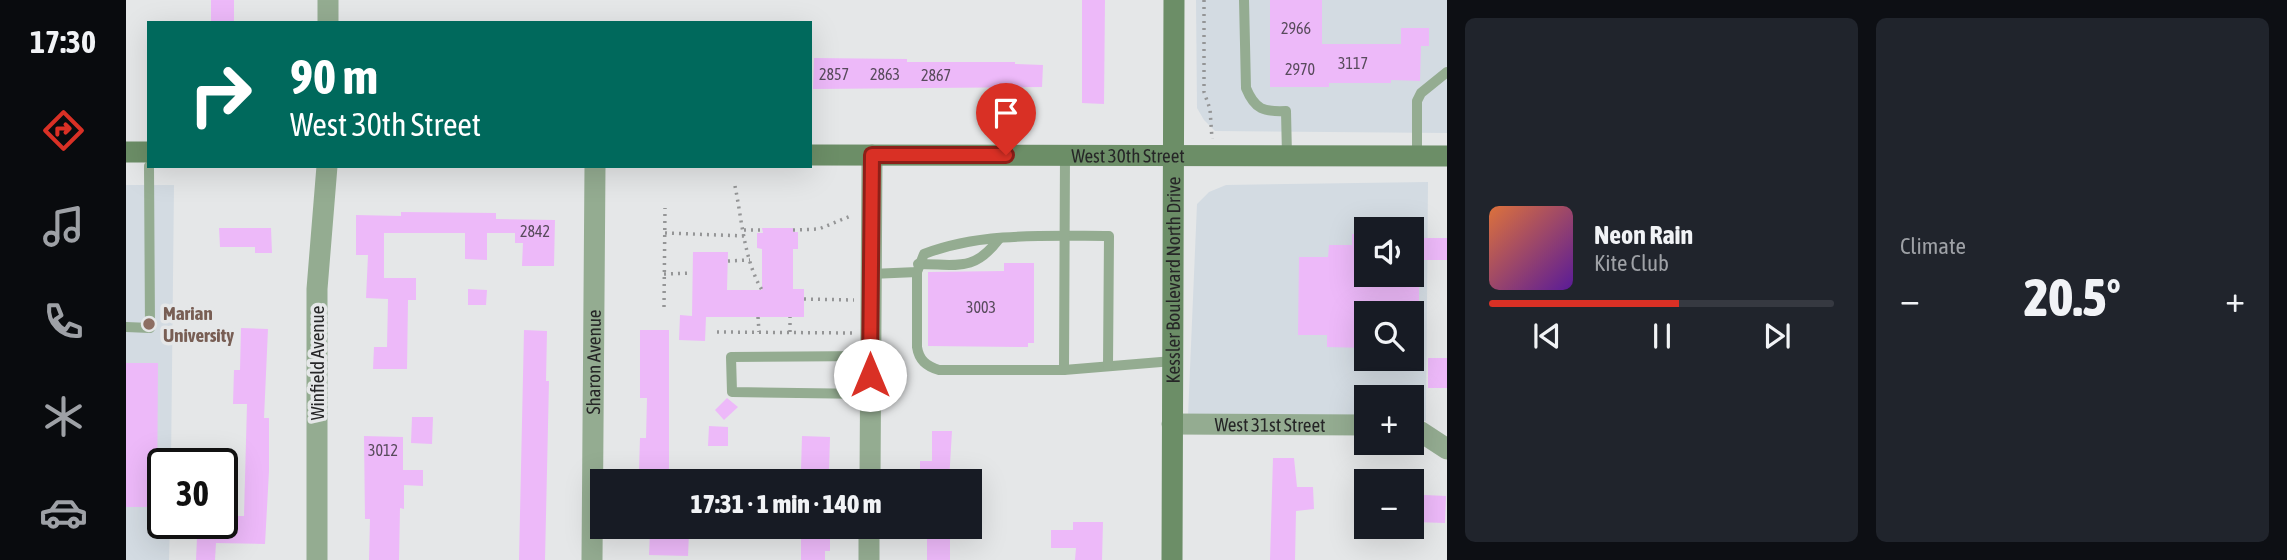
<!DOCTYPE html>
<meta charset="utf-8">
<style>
:root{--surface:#171b24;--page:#20242c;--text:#f1f3f6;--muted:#9ea1a6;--line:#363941;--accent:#d93025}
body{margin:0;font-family:"Asap Condensed",sans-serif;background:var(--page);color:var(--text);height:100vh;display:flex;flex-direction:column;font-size:26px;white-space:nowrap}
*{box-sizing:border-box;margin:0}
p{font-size:23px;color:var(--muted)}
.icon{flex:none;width:38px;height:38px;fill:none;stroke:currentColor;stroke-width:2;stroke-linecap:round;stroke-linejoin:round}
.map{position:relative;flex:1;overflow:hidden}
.panel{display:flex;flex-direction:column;gap:18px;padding:18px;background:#0d0f14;width:840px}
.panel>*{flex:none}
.hud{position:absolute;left:21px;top:21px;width:665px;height:147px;border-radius:0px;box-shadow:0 7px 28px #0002;background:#00695c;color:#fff;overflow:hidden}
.buttons{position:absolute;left:1228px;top:217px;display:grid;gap:14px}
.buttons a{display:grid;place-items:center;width:70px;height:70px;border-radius:0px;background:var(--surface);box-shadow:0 7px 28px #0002;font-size:35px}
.speed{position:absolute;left:21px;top:448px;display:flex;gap:14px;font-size:35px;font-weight:700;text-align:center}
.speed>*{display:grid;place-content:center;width:91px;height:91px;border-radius:50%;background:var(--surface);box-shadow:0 7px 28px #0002;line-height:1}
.speed .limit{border:4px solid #111;border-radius:10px;background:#fff;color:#111}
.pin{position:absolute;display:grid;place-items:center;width:60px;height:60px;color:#fff;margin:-72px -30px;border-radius:50% 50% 50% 0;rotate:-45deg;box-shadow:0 0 7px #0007}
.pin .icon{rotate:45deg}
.me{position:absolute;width:77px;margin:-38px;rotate:0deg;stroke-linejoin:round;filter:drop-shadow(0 0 5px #0008)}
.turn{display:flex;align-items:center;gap:24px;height:147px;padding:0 28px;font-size:32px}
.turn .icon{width:91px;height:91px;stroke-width:2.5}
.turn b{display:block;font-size:49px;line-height:60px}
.big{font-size:52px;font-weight:800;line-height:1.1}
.panel .tile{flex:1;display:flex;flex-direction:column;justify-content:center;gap:10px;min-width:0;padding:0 24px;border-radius:10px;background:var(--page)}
.song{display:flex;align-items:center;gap:21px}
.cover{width:84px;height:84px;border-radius:10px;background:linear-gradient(135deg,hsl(20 70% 55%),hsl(270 70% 35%))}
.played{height:7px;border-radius:4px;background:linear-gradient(90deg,var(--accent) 55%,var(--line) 55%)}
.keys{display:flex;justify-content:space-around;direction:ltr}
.heat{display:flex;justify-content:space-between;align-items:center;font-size:38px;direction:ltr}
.panel .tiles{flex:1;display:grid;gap:18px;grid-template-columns:repeat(2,1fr)}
.trip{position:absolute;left:464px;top:469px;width:392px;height:70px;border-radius:0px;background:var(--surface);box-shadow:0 7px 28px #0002;font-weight:800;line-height:70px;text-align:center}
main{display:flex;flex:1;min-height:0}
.tabs{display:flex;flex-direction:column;width:126px;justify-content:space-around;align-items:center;background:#090b0e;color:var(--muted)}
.tabs .icon{width:49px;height:49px}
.tabs .selected{color:var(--accent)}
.tabs b{font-size:32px;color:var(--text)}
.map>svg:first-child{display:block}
</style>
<main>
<nav class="tabs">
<b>17:30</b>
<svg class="icon selected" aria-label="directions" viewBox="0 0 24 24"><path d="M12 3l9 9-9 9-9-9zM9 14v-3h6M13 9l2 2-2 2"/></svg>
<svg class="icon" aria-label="music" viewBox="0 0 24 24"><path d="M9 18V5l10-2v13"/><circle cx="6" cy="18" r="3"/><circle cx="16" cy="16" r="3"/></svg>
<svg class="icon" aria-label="phone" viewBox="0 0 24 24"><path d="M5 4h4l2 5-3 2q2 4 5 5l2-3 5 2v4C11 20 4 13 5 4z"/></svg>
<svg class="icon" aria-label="climate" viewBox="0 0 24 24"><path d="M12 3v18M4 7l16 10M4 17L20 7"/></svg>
<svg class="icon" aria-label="car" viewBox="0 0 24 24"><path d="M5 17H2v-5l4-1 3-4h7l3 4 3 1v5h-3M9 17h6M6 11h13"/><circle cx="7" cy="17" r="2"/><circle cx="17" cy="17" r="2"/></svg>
</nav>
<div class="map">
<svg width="1321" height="560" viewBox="0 0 1321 560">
<rect width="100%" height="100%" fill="#e5e7e8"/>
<!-- built -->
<g fill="#d3dbe2" fill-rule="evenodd">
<path d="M1070,0H1321V133L1089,131L1078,120L1071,108Z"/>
<path d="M1302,182L1300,421H1286V397H1241V420L1062,416L1071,204L1083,192L1100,185ZM1241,229H1286V275H1241ZM1241,313H1286V359H1241Z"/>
<path d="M0,185H48L45,464H37V523H44L43,560H0Z"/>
</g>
<!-- building -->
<g fill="#edb9f9">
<rect x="85" y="0" width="23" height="23"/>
<path d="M956,0H979L978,104L956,103Z"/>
<path d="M1144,0H1196V44H1275V28H1303V46H1295L1294,81L1265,80V83H1203V87H1144Z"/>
<path d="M688,58L781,59V62H889V64L917,65L916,87L687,89Z"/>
<path d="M275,212L370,213V219L429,220L428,266H396L397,243H389V233H361V260L339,259V233H258V278H290V300H282L281,369H247L248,347H261L262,299L240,298L242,255H230V215L275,216Z"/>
<path d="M93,228H145L146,253H129V247H94Z"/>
<path d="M636,228H667V232H672V249H667V289H678V317H580L579,341L553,340L554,315L566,316L567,252H602L601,290H636V249L631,248V233H637Z"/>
<path d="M1226,234H1241V275H1293V313H1241V348L1201,347V335H1172L1173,257H1202L1203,245H1226Z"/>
<rect x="1286" y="238" width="35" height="22"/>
<path d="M878,263H908V343H902V347L802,346V272L878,271Z"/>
<path d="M342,289L361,290L360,305H342Z"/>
<path d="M115,328L142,329L138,418H143V471L139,544L90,543L89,560H70L71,538H67V523H112V516H118L121,404H107L108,370H114Z"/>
<path d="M398,330L421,331L420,381H423L419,560H393Z"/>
<path d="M514,330H543V471L513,470L514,438H520L521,398H514Z"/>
<rect x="1302" y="358" width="19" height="30"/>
<path d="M0,363H32L31,507H0Z"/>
<path d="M601,398L612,407L598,420L589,410Z"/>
<path d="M286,417H307L306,444L285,443Z"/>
<path d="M583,426L602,427V446H582Z"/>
<path d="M806,431H826L823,481H800V475H794V461H806Z"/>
<path d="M238,436L277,437V470H297V486L278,485V509L274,508L273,560H243L244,519H239Z"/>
<path d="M676,436L704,437L703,471L675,470Z"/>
<path d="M1147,458H1168L1171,487H1187L1188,509L1170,511L1169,560H1144Z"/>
<path d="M1299,495L1320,496L1319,523L1288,522L1286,496Z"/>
<path d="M947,522H977L976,560H949L950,548H925V530H947Z"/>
<path d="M806,529H824V560H801V531H806Z"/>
<path d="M524,532L563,533L562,556L523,555Z"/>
<path d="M675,536H704V551H699V560H675Z"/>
</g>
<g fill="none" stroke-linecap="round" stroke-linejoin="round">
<!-- path -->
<g stroke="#949596" stroke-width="3.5" stroke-dasharray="2 5" stroke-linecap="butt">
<path d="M1078,0V92L1084,109L1086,139"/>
<path d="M609,186C616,220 618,260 636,290"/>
<path d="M618,230H637"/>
<path d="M667,230L693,229L727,215"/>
<path d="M539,233L619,236"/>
<path d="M602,261L624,260"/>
<path d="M538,274L566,273"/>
<path d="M678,299L728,300"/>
<path d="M538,307L539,208"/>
<path d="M632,317L633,332"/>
<path d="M591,332L727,333"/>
<path d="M664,332V317"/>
</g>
<!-- service -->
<g stroke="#94ac91" stroke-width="10">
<path d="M1118,0L1120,88C1129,110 1138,112 1160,111L1161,156"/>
<path d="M1291,156V101L1295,93L1321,72"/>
<path d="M792,264C831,264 847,273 873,239"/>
<path d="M791,272V347C793,360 800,366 813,370H938L1047,361"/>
<path d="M745,274L791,272L798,254C855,232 923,236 983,236L982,366"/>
<path d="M0,327L24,328L23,166"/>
<path d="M938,370L939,155"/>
<path d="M744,394L606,392L605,357L744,356"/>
</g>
<!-- minor -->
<g stroke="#94ac91" stroke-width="21">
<path d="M202,0V23"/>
<path id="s1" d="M1046,424L1241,425"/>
<path d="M1286,429L1295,432L1321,449"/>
<path d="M744,481L746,155"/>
<path d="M191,560V289L201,166"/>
<path id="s2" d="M466,560L469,166"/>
<path d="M743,560V527"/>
</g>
<!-- secondary -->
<g stroke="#6c8e67" stroke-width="21">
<path d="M0,152H23"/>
<path id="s3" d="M684,155L1321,156"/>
<path id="s4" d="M1046,560L1048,0"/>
</g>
</g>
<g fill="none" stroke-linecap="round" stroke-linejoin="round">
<defs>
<path id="route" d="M744,375L746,155H880"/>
</defs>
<!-- route casing -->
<use href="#route" stroke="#8d1f18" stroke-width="18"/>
<!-- route -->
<use href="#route" stroke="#d93025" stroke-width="12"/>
</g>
<!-- markers -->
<circle fill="#8d6e63" stroke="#e5e7e8" stroke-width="2.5" cx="23" cy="324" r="7"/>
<g text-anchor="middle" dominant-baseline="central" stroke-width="7" stroke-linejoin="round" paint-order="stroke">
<!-- number labels -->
<g font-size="16" fill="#584b5c">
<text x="1170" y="28">2966</text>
<text x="1227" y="63">3117</text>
<text x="1174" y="69">2970</text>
<text x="708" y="74">2857</text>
<text x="759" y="74">2863</text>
<text x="810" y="75">2867</text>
<text x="409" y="231">2842</text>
<text x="855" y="307">3003</text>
<text x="257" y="450">3012</text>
</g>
<!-- street labels -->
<g font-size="19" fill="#262627" stroke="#e5e7e8">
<text stroke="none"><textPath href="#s3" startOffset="318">West 30th Street</textPath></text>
<text stroke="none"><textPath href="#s4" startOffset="280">Kessler Boulevard North Drive</textPath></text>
<text transform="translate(191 363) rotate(-90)">Winfield Avenue</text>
<text stroke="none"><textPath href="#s2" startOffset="198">Sharon Avenue</textPath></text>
<text stroke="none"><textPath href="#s1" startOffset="98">West 31st Street</textPath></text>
</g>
<!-- education labels -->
<g font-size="19" font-weight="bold" fill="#785e54" stroke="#e5e7e8" text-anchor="start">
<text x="37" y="313">Marian<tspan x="37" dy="22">University</tspan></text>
</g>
</g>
</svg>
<div class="buttons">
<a><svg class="icon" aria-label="sound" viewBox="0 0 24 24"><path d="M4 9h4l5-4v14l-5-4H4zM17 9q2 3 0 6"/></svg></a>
<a><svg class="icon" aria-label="search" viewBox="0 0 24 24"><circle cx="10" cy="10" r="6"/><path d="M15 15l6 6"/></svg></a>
<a>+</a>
<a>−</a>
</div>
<div class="speed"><div class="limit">30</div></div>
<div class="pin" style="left:880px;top:155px;background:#d93025"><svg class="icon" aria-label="arrive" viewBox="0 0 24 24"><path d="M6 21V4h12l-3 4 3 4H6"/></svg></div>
<svg class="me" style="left:744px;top:375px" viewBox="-20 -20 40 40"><circle r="19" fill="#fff"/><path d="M0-13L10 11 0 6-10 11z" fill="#d93025"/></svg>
<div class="trip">17:31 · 1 min · 140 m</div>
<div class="hud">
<div class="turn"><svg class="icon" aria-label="right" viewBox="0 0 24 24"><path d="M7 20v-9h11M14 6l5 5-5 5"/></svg><div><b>90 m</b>West 30th Street</div></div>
</div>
</div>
<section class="panel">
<div class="tiles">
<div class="tile">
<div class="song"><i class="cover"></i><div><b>Neon Rain</b><p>Kite Club</p></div></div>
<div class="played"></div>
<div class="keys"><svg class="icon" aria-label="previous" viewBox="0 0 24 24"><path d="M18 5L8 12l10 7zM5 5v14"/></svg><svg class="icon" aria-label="pause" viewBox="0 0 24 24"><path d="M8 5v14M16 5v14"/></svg><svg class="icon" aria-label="next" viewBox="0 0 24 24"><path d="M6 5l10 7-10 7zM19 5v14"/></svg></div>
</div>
<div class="tile"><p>Climate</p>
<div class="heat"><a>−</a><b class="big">20.5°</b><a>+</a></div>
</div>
</div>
</section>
</main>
